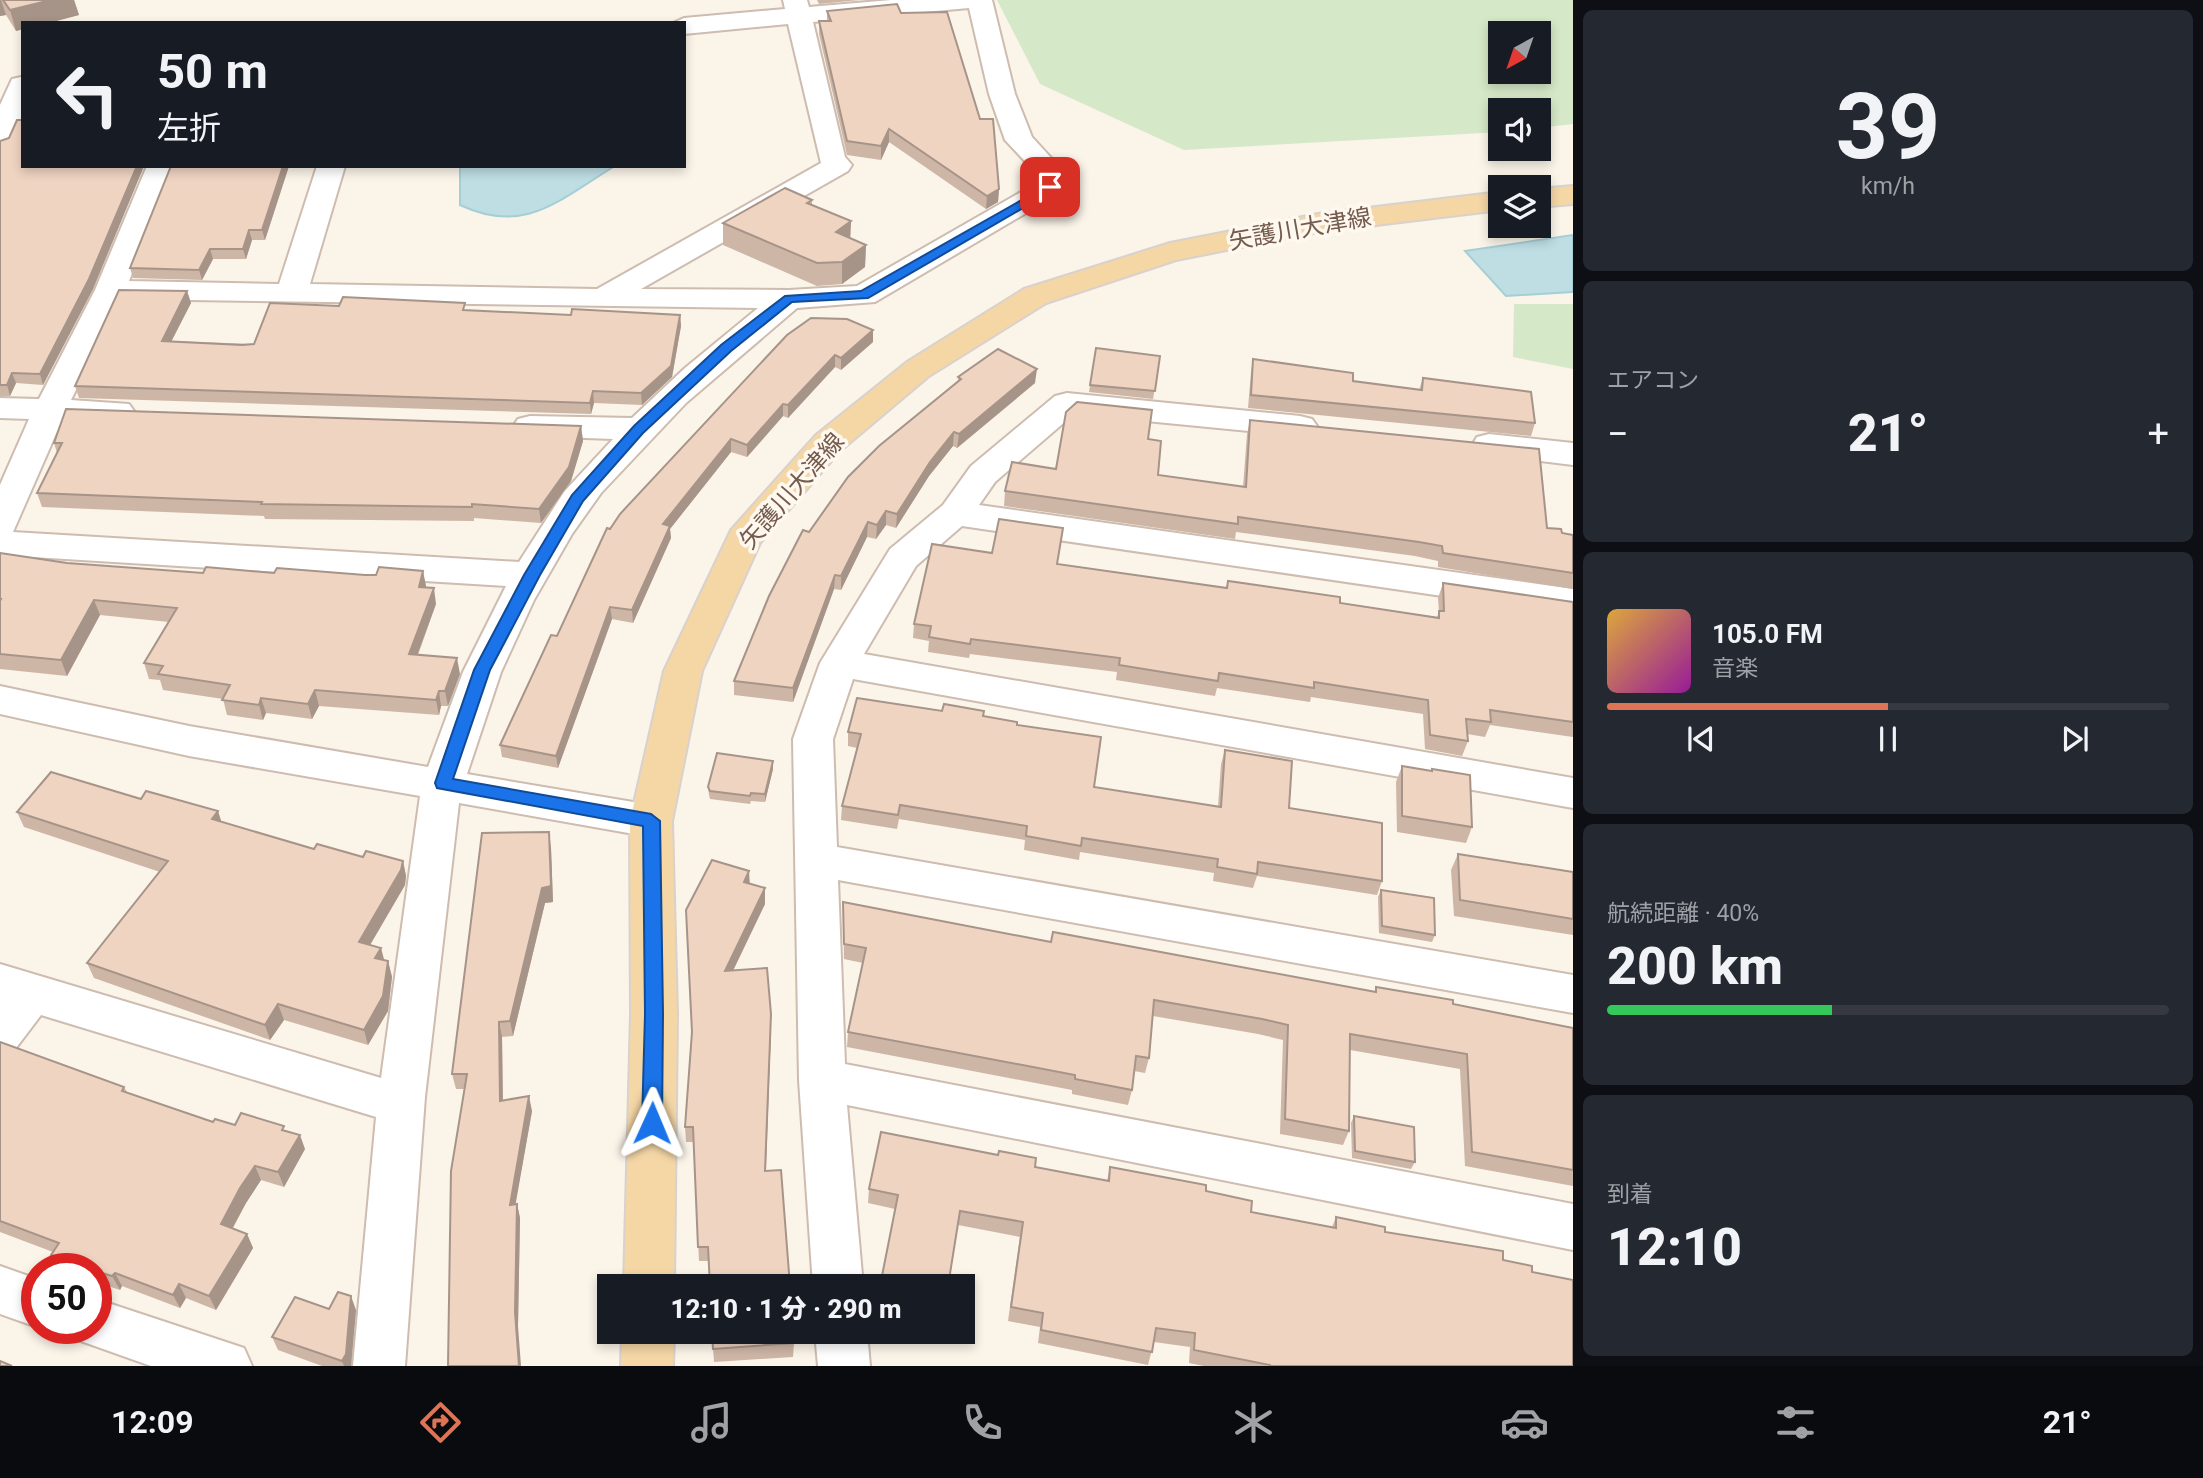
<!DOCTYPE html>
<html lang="ja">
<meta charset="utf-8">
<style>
:root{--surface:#171b24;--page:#242831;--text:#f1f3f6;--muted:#9ea1a6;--line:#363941;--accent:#dd7456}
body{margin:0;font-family:Roboto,"Noto Sans JP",sans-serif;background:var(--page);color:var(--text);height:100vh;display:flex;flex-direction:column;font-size:26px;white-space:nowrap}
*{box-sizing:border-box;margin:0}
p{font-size:23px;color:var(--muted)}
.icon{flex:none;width:38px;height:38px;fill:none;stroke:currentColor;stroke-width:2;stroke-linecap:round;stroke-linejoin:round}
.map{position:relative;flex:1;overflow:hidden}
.side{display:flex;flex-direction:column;gap:10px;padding:10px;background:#0d0f14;width:630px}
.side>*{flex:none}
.banner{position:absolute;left:21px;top:21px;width:665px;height:147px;border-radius:0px;box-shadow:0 4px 10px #0003;background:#171b24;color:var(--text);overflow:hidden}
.needle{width:46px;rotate:220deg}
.buttons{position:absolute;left:1488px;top:21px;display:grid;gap:14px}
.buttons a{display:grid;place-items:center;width:63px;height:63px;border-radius:0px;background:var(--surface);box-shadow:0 4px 10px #0003;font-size:35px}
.speed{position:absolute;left:21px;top:1253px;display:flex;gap:14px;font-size:35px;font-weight:700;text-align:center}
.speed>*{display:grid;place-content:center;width:91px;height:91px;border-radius:50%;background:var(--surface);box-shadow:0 4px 10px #0003;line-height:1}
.speed .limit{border:10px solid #d22;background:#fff;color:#111}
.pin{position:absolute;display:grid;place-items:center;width:60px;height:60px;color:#fff;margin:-30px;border-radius:14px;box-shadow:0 4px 10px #0006}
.me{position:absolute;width:77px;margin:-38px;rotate:1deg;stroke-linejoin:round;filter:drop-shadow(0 0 5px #0008)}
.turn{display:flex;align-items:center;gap:24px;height:147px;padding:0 21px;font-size:32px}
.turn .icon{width:91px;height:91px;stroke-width:2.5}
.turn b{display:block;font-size:49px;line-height:60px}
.big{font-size:52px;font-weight:800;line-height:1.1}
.side .card{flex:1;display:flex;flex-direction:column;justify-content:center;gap:10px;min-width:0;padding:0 24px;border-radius:10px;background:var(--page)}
.side .dial{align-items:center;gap:0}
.dial b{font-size:91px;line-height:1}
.song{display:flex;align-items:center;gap:21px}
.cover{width:84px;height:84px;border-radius:10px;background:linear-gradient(135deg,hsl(40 70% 55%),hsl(300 70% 35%))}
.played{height:7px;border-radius:4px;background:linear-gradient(90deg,var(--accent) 50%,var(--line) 50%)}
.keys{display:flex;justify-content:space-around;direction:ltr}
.heat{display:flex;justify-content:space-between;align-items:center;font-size:38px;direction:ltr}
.charge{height:10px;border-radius:5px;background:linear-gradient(90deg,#34c759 40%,var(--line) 0)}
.trip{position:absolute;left:597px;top:1274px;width:378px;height:70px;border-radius:0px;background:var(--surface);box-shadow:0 4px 10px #0003;font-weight:800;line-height:70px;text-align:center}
.menu{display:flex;height:112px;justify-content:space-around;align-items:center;background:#090b0e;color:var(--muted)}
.menu .icon{width:49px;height:49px}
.menu .active{color:var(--accent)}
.menu b{font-size:32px;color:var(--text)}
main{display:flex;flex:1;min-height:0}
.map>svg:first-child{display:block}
</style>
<main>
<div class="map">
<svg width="1573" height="1366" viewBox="0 0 1573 1366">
<rect width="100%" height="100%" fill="#fbf4e9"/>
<!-- green -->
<g fill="#d5e8c7" fill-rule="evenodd">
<path d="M997,0H1573V124L1538,128V110H1500V132L1184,150L1040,84ZM1500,33H1538V72H1500Z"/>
<path d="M1514,304H1573V369L1513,357Z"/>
</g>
<!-- water -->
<g fill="#bedee4" stroke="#a5ced5" stroke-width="2">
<path d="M460,166H615C560,199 526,236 460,205Z"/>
<path d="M1573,235V292L1506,296L1465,251Z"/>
</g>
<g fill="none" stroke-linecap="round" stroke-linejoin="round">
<defs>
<g id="minor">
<path d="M783,0H807L809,7L891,0H992L1015,94L1032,137L1065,173L1062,178L1064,187L1060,193L875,302L797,308L686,403L601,493L572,534L534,600L501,672L467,774L651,805L666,810L672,821L666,832L651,837L459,803L425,1097L405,1366H353L376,1117L41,1015L16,1048L0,1053V964L381,1078L420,796L189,756L0,714V686L189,726L428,767L463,672L506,586L0,555V485L29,419L0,418V398L39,399L95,290L147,166H175L129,281L279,284L317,166H345L310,284L597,289L821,163L788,24L684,34V23H673L684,18L785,9ZM969,8L989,94L1005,140L1035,172V184L857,286L789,290L641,289L848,171L852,165L845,157L813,22ZM121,299L758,308L685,368L632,418L530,416L518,419L513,426L518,433L530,436L613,439L564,492L519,562L13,532L62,420L117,421L129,418L134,411L129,404L71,400Z"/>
<path d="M21,77L23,117L10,147L0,149V105L12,79Z"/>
<path d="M1067,393L1300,416L1312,419L1317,426L1312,433L1300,436L1074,414L995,482L979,505L1573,589V615L962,526L916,566L864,654L1573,778V808L853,679L833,739L837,847L1573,975V1013L838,880L845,1064L1573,1204V1250L847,1105L863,1286H813L799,1080L793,739L820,663L890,549L943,505L971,466L1055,396Z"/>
<path d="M1489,434L1573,443V465L1477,453L1472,445L1477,437Z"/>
<path d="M0,1266L37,1279V1327L0,1314Z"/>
<path d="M96,1299L244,1348L252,1366H151L78,1340L73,1328H96Z"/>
<path d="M815,1332H867L870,1366H818Z"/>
</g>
<g id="major">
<path d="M1573,186V204L1538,207V189Z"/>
<path d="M1500,192V210L1318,232L1176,260L1046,303L929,376L840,451L760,543L702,671L672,821L677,1014L674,1286H624L631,1014L630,821L664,671L731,530L816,435L907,362L1024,289L1170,243L1318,214Z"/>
<path d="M622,1332H674L673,1366H621Z"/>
</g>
</defs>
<!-- minor casing -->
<use href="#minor" stroke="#cdbcaf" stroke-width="4"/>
<!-- major casing -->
<use href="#major" stroke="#d8d1cd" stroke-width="4"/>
<!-- minor -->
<use href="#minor" fill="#fff" fill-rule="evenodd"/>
<!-- major -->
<use href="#major" fill="#f5d7a6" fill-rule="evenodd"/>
</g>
<!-- wall -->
<g fill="#ceb6a7">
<path d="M0,0H74L79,15L16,31L6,15L0,16Z"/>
<path d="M817,0H860L819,4Z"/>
<path d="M827,11L999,189L998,202L986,209L889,142L881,160L847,155L819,34V21H827Z"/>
<path d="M0,141L23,166H144L93,289L43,385L16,383L10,396H0Z"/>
<path d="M289,166L265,240H252L246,259H213L202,280L133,278L130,268Z"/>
<path d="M812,200V205L851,221L850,238L866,245L865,267L842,284L817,286L723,245V223Z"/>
<path d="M187,291L191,303L171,341L254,344L466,310L571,315H680L681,326L672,377L642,405L594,403L591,414L79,398L75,386Z"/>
<path d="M873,330V342L841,370L835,367L788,418L783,416L747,457L731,452L670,529L671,538L633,623L612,619L558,768L502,757L500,745L557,636L610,529L787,335Z"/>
<path d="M1096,348L1160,356L1153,399L1089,392Z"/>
<path d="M1253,359L1353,381L1419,390L1423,378L1535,423L1531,436L1248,408L1251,372Z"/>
<path d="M958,377L1035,383L957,448L953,446L929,476L896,528L886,525L876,539L867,537L841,590L834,589L793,702L734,695V681L958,381Z"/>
<path d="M1250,420L1562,533L1573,535V589L1438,567V561L1415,556L1236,532L1235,539L1004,506L1005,491L1056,469L1148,439L1158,475L1243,487L1247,434Z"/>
<path d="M581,426L583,441L571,481L541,523L474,518V521L265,519L264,516L42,507L37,493L57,453L54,443Z"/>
<path d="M0,553L67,563L203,573L365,575L423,571L426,588L436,604L418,655L460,674L448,706H441L439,715L319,706L312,719L266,713L263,720L227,715L223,699L163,690L160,680L149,679L144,663L169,622L100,615L67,676L0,669Z"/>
<path d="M1057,564L1226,588L1228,581L1340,603L1437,617L1439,612L1438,598L1443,583L1573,602V737L1490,725L1485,737L1467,734L1468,741L1462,756L1425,749L1423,714L1311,697L1310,702L1217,688L1215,696L1116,680L1117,672L970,654L969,658L928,652L929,641L913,638L914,624Z"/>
<path d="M942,711H984L983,716L1017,725L1094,787L1218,807L1221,764L1225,750L1289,808L1382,881L1377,895L1257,876L1253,888L1213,881L1214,873L1080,852L1079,860L1024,850L1025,840L899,819L897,829L841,820L842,806L857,748L848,746V732Z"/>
<path d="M773,761V769L765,802L751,801L750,804L710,799L709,795L708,787Z"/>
<path d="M1402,766L1431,771L1432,769L1472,827L1466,843L1397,832L1396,782Z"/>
<path d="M141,799L218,811L221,822L314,849L363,857L403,861L406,876L405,885L370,945L384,960L388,961L392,977L388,1011L368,1045L284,1020L270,1040L94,978L87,963L160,872L24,827L17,812Z"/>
<path d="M551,848L553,902L545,903L513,1036L502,1037L503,1100L532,1111L515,1204H517L520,1218L518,1326L464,1089H456L452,1074Z"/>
<path d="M1458,854L1573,872V935L1454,916L1451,870Z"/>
<path d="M750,884L765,888V904L733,971L771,1029L766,1171L708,1261H699L693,1142H686L685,1127Z"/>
<path d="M1381,890L1435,935L1432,942L1379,933L1378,897Z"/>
<path d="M843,902L1051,942L1375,992L1376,987L1453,1004L1573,1028V1186L1465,1166L1460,1069L1350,1050L1349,1131L1343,1145L1280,1134L1283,1040L1258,1034L1153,1016L1149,1058L1145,1073L1134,1071L1132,1090L1128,1105L1072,1094V1090L847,1047L848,1032L863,963L844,959Z"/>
<path d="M0,1042L124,1087L127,1092L213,1122L286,1131L305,1149L284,1187L261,1180L246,1203L233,1228L247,1234L253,1248L216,1310L186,1298L180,1308L122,1286L120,1290L96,1282V1269H59L51,1255L53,1252L0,1232Z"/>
<path d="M1354,1116L1415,1162L1411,1169L1352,1158L1351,1123Z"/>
<path d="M1035,1167L1107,1181L1110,1167L1206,1191L1251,1212L1332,1227L1336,1217L1385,1232L1503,1260L1532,1272L1573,1366H1204L1189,1363L1190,1347L1154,1342L1148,1365L1038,1343L1040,1327L1008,1321L1020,1237L958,1225L895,1209L868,1203L869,1189Z"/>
<path d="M329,1309L356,1310L351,1366H322L278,1350L272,1337Z"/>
<path d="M712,1332L794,1343L793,1357L714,1362Z"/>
</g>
<!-- shaded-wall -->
<g fill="#a79488">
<path d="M0,0H1L6,15L0,16Z"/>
<path d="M51,0H74L79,15L49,23H23V29L16,31L10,10Z"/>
<path d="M889,129V142L881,160V146Z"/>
<path d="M137,166H144L93,289L43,385L40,374Z"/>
<path d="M283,166H289L265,240L262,230Z"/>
<path d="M999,189L998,202L986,209L987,196Z"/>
<path d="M851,221L850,244L836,232Z"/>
<path d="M249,230L252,240L246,259L243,249Z"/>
<path d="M866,245L865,267L842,284V262Z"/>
<path d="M210,249L213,259L202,280L199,270Z"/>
<path d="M187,291L191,303L166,352L162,341Z"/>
<path d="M680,315L681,326L672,377L642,405L641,393Z"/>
<path d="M873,330V342L841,370V358Z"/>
<path d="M835,355V367L788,418V405Z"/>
<path d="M1037,369L1035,383L957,448L959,434Z"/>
<path d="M12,373L16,383L10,396L7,385Z"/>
<path d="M593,391L594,403L591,414L590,403Z"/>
<path d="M783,404V416L747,457V445Z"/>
<path d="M581,426L583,441L571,481L541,523L539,509Z"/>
<path d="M954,432L953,446L929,476L896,528L897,514L930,462Z"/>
<path d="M731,439V452L670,529L671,538L633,623L632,610L663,524Z"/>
<path d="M886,511V525L876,539L877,525Z"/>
<path d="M868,522L867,537L841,590V576Z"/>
<path d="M423,571L426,586L422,602L419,587Z"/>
<path d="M835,575L834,589L793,702V688Z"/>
<path d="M434,588L436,604L412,669L409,654Z"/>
<path d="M94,600L100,615L67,676L61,660Z"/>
<path d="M610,607L612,619L558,768L556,756Z"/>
<path d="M457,658L460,674L448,706L445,691Z"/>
<path d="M315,690L319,706L312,719L308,704Z"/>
<path d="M439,691L441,706L439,715L436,700Z"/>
<path d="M261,698L266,713L263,720L259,705Z"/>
<path d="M773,761V769L765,802V794Z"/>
<path d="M218,811L223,827L212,819Z"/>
<path d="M549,832L551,848L553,902L545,903L513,1036L510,1021Z"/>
<path d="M403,861L406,876L405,885L363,957L359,942Z"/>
<path d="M749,871L750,887L744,882Z"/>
<path d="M765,888V904L725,987V971Z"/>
<path d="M381,948L385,963L375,958Z"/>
<path d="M388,961L392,977L388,1011L368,1045L364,1030Z"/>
<path d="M278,1004L284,1020L270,1040L265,1025Z"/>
<path d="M771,1014V1029L765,1186V1171Z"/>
<path d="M499,1022L502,1037L503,1116L500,1101Z"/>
<path d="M529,1096L532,1111L513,1219L510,1205Z"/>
<path d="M300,1135L305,1149L284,1187L278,1172Z"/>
<path d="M255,1166L261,1180L246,1203L227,1238L221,1224L240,1188Z"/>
<path d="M517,1204L520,1218L518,1326L521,1366H519L515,1312Z"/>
<path d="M247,1234L253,1248L216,1310L209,1296Z"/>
<path d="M115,1273L122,1286L120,1290L112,1276Z"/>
<path d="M179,1284L186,1298L180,1308L173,1295Z"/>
<path d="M351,1296L356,1310L351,1366H344L342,1361Z"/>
</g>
<!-- building -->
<g fill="#efd4c2" stroke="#a79488" stroke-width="2">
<path d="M3,0H51L10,10Z"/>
<path d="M897,4L901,13L947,12L980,119H993L999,189L987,196L889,129L881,146L847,141L819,21H831L827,11Z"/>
<path d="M17,120H23V166H137L89,279L40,374L12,373L7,385H0V141L9,138Z"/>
<path d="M171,166H283L262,230H249L243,249H210L199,270L130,268Z"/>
<path d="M785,188L812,200L807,203L851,221L836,232L866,245L842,262L817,263L723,223Z"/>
<path d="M119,290L187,291L162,341L242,345L254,344L270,303L339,306L343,297L465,303L463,310L571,315L572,309L680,315L671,366L641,393L593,391L590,403L75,386Z"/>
<path d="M811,318L847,319L873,330L841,358L835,355L788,405L783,404L747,445L731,439L663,524L670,526L632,610L610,607L556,756L500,745L551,635L557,636L607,528L610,529L620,514L787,335Z"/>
<path d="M1096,348L1160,356L1155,391L1090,385Z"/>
<path d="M998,349L1037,369L959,434L954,432L930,462L897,514L886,511L877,525L868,522L841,576L835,575L793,688L734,681L769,596L803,530L809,532L848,477L879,446L961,379L958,377Z"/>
<path d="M1253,359L1353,373V381L1422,390L1423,378L1531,392L1535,423L1251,395Z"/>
<path d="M1077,402L1152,410L1148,439L1161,441L1158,475L1246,487L1250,420L1539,449L1547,528L1561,529L1562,533L1573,535V573L1443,553L1442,546L1419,542L1238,517V524L1005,491L1012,462L1056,469L1066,412Z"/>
<path d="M66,409L581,426L569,467L539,509L472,504V507L261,504L262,502L37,493L62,443H54Z"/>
<path d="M999,519L1063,528L1057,564L1227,588L1228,581L1340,597V603L1439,618V611H1444L1443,583L1573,602V722L1490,710L1491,722L1466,719L1468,741L1430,735L1428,700L1314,682V688L1219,673L1218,681L1119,665L1120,658L971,639L970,644L929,637L931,626L914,624L932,544L992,553Z"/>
<path d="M0,553L67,563L203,573L206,567L274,573L277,568L365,575H376L379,567L423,571L419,587L434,588L409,654L457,658L445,691H439L436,700L315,690L308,704L261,698L259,705L222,700L230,685L158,674L163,666L144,663L177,608L94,600L61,660L0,654V601L1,599H0Z"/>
<path d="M857,698L942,711L944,704L984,711L983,716L1017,722V725L1101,737L1094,787L1221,807L1225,750L1292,761L1289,808L1382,823V881L1258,862L1257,874L1217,867L1218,859L1082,838L1081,846L1026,836L1027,826L900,805L898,815L842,806L861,734L848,732Z"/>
<path d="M717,753L773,761L765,794L751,793L750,796L710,791L708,787Z"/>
<path d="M1402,766L1432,771V769L1470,775L1472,827L1402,816Z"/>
<path d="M51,772L141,799L146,791L218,811L212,819L314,849L317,844L363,857L366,851L403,861L401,870L359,942L381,948L375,958L388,961L383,996L364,1030L278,1004L265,1025L87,963L168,861L17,812Z"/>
<path d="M549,832L551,886L542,888L510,1021L499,1022L500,1101L529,1096L510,1205L517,1204L515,1312L519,1366H448L451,1171L467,1074H452L482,833Z"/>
<path d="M1458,854L1573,872V919L1460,900Z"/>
<path d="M712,860L749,871L744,882L765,888L725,971L767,968L771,1014L765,1171L781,1170L790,1286H710L708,1247H698L693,1127H685L692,1032L686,910Z"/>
<path d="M1381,890L1434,898L1435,935L1382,926Z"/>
<path d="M843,902L1051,942L1053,932L1376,992V987L1453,1000V1004L1573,1028V1170L1472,1152L1467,1054L1350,1034L1349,1131L1285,1119L1288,1025L1262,1019L1154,1000L1149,1058L1136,1056L1132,1090L1075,1079V1075L848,1032L866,948L844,944Z"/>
<path d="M0,1042L124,1087L122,1091L213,1122L215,1119L235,1125L241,1113L284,1126L282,1130L300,1135L278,1172L255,1166L240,1188L221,1224L247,1234L209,1296L179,1284L173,1295L115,1273L112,1276L96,1271V1269H90L51,1255L59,1243L0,1221Z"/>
<path d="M1354,1116L1414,1127L1415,1162L1355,1151Z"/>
<path d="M881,1132L998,1155L999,1151L1036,1158L1035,1167L1109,1181L1110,1167L1206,1185V1191L1252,1201L1251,1212L1336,1228V1217L1385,1227V1232L1503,1251V1260L1532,1266V1272L1573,1280V1366H1270V1365L1194,1350L1195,1333L1156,1328L1152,1352L1041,1330L1043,1313L1011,1307L1023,1222L960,1211L948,1286H880L898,1195L869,1189Z"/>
<path d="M338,1292L351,1296L346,1354L342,1361L272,1337L295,1297L329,1309Z"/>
<path d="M712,1332H793L794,1343L713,1349Z"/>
<path d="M0,1361L12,1366H0Z"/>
</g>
<!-- route -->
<path fill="#1a73e8" stroke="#114b97" stroke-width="2" d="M1050,184L1056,187L1054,190L868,298L792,302L731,351L643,433L583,501L540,575L490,670L453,779L651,814L660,821L663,1014L662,1123L659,1129L652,1131L645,1129L642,1123L645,1014L643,826L437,788L435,783L474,670L524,575L572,495L634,426L721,345L785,296L861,291Z"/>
<g text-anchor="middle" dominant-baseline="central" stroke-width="7" stroke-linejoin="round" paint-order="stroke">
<!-- street labels -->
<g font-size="24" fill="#745b4e" stroke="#fef8ef">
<text transform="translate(1300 229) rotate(-10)">矢護川大津線</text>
<text transform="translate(792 491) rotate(-49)">矢護川大津線</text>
</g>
</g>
</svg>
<div class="buttons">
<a><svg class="needle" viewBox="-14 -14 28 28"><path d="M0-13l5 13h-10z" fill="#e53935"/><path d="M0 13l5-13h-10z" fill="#9ea1a6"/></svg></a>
<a><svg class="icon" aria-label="sound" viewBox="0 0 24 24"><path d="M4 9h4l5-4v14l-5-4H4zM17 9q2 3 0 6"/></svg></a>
<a><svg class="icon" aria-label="layers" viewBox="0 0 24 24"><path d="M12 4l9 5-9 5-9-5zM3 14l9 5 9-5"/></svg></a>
</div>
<div class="speed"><div class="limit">50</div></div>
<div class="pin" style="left:1050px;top:187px;background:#d93025"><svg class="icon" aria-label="arrive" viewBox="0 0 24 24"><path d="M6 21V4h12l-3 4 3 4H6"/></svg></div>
<svg class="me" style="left:652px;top:1123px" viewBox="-20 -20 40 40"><path d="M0-17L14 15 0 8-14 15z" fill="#1a73e8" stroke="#fff" stroke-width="4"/></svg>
<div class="trip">12:10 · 1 分 · 290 m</div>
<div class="banner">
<div class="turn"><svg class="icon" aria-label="left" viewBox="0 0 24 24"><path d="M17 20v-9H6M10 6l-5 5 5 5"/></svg><div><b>50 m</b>左折</div></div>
</div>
</div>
<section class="side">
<div class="card dial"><b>39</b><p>km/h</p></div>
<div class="card"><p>エアコン</p>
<div class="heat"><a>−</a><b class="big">21°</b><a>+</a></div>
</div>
<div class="card">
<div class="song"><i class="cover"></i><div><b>105.0 FM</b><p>音楽</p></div></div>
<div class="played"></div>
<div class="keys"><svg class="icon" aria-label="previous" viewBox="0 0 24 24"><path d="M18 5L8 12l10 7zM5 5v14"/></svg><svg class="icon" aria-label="pause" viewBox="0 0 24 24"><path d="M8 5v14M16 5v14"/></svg><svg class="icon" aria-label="next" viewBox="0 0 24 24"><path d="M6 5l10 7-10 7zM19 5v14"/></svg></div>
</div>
<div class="card"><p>航続距離 · 40%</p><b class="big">200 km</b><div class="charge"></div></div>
<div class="card"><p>到着</p><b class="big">12:10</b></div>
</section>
</main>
<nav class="menu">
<b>12:09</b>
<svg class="icon active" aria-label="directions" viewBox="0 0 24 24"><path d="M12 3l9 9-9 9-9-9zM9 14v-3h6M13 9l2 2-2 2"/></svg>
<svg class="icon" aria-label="music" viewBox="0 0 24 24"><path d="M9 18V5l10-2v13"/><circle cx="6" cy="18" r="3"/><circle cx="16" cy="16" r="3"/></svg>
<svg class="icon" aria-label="phone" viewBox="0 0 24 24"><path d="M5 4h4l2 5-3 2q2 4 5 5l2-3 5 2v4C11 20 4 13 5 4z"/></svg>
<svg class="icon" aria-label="climate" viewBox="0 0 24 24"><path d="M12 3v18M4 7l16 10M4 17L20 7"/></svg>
<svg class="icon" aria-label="car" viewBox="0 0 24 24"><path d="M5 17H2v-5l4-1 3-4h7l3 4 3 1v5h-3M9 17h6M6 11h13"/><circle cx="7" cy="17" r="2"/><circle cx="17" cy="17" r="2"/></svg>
<svg class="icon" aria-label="filters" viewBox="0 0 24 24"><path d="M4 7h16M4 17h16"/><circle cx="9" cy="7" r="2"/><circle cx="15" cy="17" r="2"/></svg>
<b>21°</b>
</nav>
